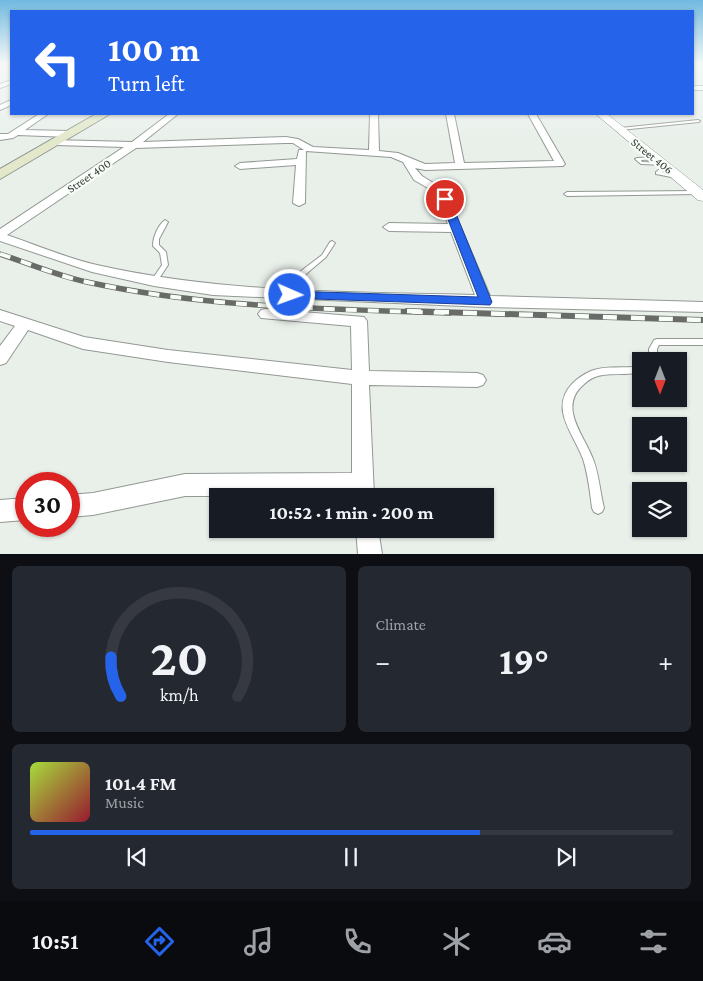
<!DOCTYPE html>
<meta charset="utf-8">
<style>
:root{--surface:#171b24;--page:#242831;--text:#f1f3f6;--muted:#9ea1a6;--line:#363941;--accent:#2563eb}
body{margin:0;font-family:"Crimson Pro",serif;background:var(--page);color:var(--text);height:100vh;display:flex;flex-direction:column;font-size:19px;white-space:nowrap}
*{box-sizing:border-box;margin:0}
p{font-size:16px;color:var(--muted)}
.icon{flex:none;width:28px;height:28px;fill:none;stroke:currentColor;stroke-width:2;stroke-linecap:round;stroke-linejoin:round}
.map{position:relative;height:554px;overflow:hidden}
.details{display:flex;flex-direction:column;gap:12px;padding:12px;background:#0d0f14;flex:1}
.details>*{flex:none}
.banner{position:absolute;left:10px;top:10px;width:684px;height:105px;border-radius:0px;box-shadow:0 1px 4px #0004;background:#2563eb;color:#fff;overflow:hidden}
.needle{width:32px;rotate:180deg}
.buttons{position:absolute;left:632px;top:352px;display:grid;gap:10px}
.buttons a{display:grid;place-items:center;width:55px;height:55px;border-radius:0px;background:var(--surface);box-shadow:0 1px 4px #0004;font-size:25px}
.speed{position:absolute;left:15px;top:472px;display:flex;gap:10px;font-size:25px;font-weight:700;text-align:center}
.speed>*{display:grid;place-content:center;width:65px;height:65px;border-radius:50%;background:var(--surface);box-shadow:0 1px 4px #0004;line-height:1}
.speed .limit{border:8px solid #d22;background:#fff;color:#111}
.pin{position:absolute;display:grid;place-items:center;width:42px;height:42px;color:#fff;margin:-21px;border:2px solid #fff;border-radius:50%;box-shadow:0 1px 5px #0007}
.me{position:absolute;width:55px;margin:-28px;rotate:92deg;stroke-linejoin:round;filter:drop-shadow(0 0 4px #0008)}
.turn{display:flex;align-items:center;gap:18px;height:105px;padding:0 15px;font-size:22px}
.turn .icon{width:65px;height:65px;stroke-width:2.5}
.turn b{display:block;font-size:35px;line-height:42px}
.big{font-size:38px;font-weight:700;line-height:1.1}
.details .widget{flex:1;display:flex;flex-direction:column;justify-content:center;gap:8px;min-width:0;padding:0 18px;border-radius:8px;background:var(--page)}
.details .dial{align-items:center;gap:0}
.dial svg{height:130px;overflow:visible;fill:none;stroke:var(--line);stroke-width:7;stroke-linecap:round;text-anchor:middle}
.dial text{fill:var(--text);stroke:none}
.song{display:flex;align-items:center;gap:15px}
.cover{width:60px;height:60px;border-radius:8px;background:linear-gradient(135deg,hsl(80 70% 55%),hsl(350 70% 35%))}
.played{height:5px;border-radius:2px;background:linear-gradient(90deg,var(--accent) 70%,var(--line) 70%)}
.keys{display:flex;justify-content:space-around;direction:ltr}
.heat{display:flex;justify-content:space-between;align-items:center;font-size:28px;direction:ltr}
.details .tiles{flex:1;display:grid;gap:12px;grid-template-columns:1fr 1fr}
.widget:last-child{grid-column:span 2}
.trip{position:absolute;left:209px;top:488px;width:285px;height:50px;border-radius:0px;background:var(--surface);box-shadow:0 1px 4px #0004;font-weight:700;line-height:50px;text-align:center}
.menu{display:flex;height:80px;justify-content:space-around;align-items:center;background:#090b0e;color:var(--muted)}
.menu .icon{width:35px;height:35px}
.menu .on{color:var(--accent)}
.menu b{font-size:22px;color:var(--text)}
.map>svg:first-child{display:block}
</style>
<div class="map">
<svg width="703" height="554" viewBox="0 0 703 554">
<rect width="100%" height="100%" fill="#e9f0ea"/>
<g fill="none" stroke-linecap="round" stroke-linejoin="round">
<defs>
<g id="service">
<path d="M698,120L700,121L699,122L620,130L618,129L620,128Z"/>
<path d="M656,157L658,158V159L641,160L642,162L663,163L665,164V165L641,164L635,159L637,158Z"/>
<path d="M664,166L668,167L662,172L681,177V179L656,174V172Z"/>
<path d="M698,191L700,192V194L567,196L564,194L567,192Z"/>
<path d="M165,220L168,222L159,239V245L166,252L168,265L156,283H154L151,281L162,265L160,253L153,246C153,237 158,225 165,220Z"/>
<path d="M332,241L335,243L326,257L306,274L293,297H287L286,295L301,271L322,255L330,242Z"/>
<path d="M657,339H703V345H659L657,349V361H649V349L654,340Z"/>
<path d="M641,366V372C626,376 607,372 595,377C589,379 584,384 580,388C560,410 585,437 593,459C599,474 600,492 604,508L602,512L598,514L594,512L592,508C590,492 588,474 583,459C574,434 549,409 572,384C578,378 584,374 591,371C605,365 626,369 641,366Z"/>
</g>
<g id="minor">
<path d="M11,80V84L0,88V84Z"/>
<rect x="692" y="86" width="11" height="4"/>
<path d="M11,100V105L0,110V105Z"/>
<path d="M39,114H48L25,130L69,131L73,134L69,137L18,135L13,138L0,140V134H8Z"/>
<path d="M169,114H178L143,142L286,137L298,139L313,147L369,150L370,114H378L379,151L398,153L425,164L455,163L446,114H454L464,163L554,161L528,114H536L565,164L563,166L425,170L415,168L422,176L445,190L490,296L703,302V312L485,307L213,295L154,286L92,272L0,241V229L124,147L55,145L51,142L52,140L132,142ZM286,143H293L304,150H299L297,159L240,163L235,166L240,169L296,165L293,203L299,206L305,203L306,151L391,157L403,162L414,180L435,192L448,224L389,223L383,227L389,231L451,232L475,295C348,292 221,293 97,265C66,258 36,245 7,235L136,148Z"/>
<path d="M266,309L364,317L367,321L369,371L477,373L483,375L486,380L483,385L477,387L369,385L374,496H185L93,515L69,517V495L93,493L185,474L352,473V384L168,362L83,349L28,330L6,363L0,365V346L15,326L0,321V310L84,337L168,350L352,370L351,326L261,318L258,314L261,310Z"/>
<path d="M26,498V520L0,522V500Z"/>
<path d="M356,529H378L382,554H358Z"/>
</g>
<path id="tertiary" d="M596,114H607L703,190V201L698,200Z"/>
<path id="secondary" d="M96,114H110L0,179V169Z"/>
</defs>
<!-- service casing -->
<use href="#service" stroke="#929893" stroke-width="2"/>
<!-- minor casing -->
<use href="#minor" stroke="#929893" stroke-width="2"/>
<!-- tertiary casing -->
<use href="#tertiary" stroke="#929893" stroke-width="1"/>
<!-- secondary casing -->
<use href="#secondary" stroke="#929893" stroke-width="2"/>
<!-- service -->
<use href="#service" fill="#fff" fill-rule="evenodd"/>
<!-- minor -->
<use href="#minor" fill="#fff" fill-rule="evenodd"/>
<!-- tertiary -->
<use href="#tertiary" fill="#fff" fill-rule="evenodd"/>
<!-- secondary -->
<use href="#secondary" fill="#e3e8cb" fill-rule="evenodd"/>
<defs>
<path id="rail-far1" d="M0,254C28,263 58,276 87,282C206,308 329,309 450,313"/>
<path id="rail" d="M407,311L703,320"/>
</defs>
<!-- rail-far1 casing -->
<use href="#rail-far1" stroke="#686b68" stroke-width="5.5"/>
<!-- rail casing -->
<use href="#rail" stroke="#686b68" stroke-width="6"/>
<!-- rail-far1 -->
<use href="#rail-far1" stroke="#f7fdf7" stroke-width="4" stroke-dasharray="11" stroke-linecap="butt"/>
<!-- rail -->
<use href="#rail" stroke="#f7fdf7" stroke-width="4.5" stroke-dasharray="14" stroke-linecap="butt"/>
</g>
<!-- sky -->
<linearGradient id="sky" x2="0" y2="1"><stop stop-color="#71b9e0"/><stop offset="0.45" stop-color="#f5f8f6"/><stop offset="1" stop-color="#f5f8f6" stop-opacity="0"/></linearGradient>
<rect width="703" height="141" fill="url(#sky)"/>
<!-- route -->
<path fill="#2563eb" stroke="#184099" d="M445,196L450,199L492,302L490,305L286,298L284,295L290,291L478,297L440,199Z"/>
<g text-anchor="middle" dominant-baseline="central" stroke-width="4.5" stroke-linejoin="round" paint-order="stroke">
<!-- far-street labels -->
<g font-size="12" fill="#363836" stroke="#f7fdf7">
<text transform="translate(652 156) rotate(39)">Street 406</text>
<text transform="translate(89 176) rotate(-34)">Street 400</text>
</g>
</g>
</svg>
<div class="buttons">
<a><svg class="needle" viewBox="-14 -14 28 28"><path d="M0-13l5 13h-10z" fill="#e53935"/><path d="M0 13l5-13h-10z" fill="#9ea1a6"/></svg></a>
<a><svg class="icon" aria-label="sound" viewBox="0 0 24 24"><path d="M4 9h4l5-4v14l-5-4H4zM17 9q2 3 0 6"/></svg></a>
<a><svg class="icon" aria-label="layers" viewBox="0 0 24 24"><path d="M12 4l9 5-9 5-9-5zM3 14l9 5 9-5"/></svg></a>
</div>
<div class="speed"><div class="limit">30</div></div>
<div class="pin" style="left:445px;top:199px;background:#d93025"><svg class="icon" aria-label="arrive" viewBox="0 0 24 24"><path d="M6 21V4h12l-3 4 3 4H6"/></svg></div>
<svg class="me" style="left:290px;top:295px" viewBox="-20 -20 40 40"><circle r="17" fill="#2563eb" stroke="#fff" stroke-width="3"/><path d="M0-11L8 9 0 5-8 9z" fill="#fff"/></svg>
<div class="trip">10:52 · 1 min · 200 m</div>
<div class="banner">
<div class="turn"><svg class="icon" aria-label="left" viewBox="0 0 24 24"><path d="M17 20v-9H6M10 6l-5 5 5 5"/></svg><div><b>100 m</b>Turn left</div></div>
</div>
</div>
<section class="details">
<div class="tiles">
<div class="widget dial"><svg viewBox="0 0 100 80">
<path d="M14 69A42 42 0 1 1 86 69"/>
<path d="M14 69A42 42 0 0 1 8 45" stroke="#2563eb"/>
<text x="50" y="56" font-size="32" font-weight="700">20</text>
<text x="50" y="72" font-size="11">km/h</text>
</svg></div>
<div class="widget"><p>Climate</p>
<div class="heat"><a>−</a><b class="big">19°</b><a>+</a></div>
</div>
<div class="widget">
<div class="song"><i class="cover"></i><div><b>101.4 FM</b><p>Music</p></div></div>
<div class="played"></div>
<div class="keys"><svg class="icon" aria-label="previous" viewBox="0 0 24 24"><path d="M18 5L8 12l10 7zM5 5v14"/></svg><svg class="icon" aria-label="pause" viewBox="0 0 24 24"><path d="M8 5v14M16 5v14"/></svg><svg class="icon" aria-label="next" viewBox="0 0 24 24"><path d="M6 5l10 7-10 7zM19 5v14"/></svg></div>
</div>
</div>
</section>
<nav class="menu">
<b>10:51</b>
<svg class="icon on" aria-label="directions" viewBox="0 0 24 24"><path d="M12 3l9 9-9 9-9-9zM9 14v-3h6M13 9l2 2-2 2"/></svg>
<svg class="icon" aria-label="music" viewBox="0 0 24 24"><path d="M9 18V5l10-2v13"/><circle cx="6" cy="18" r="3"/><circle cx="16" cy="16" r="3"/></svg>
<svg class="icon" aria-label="phone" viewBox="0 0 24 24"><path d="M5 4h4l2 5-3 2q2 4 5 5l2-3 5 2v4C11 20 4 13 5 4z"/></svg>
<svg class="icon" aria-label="climate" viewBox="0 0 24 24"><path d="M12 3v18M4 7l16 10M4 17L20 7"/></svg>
<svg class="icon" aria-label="car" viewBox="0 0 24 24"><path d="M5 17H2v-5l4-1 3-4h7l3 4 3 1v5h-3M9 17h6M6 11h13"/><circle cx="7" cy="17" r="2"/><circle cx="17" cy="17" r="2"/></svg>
<svg class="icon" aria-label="filters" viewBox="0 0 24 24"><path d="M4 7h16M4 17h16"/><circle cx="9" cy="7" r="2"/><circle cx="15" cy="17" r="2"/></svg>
</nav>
